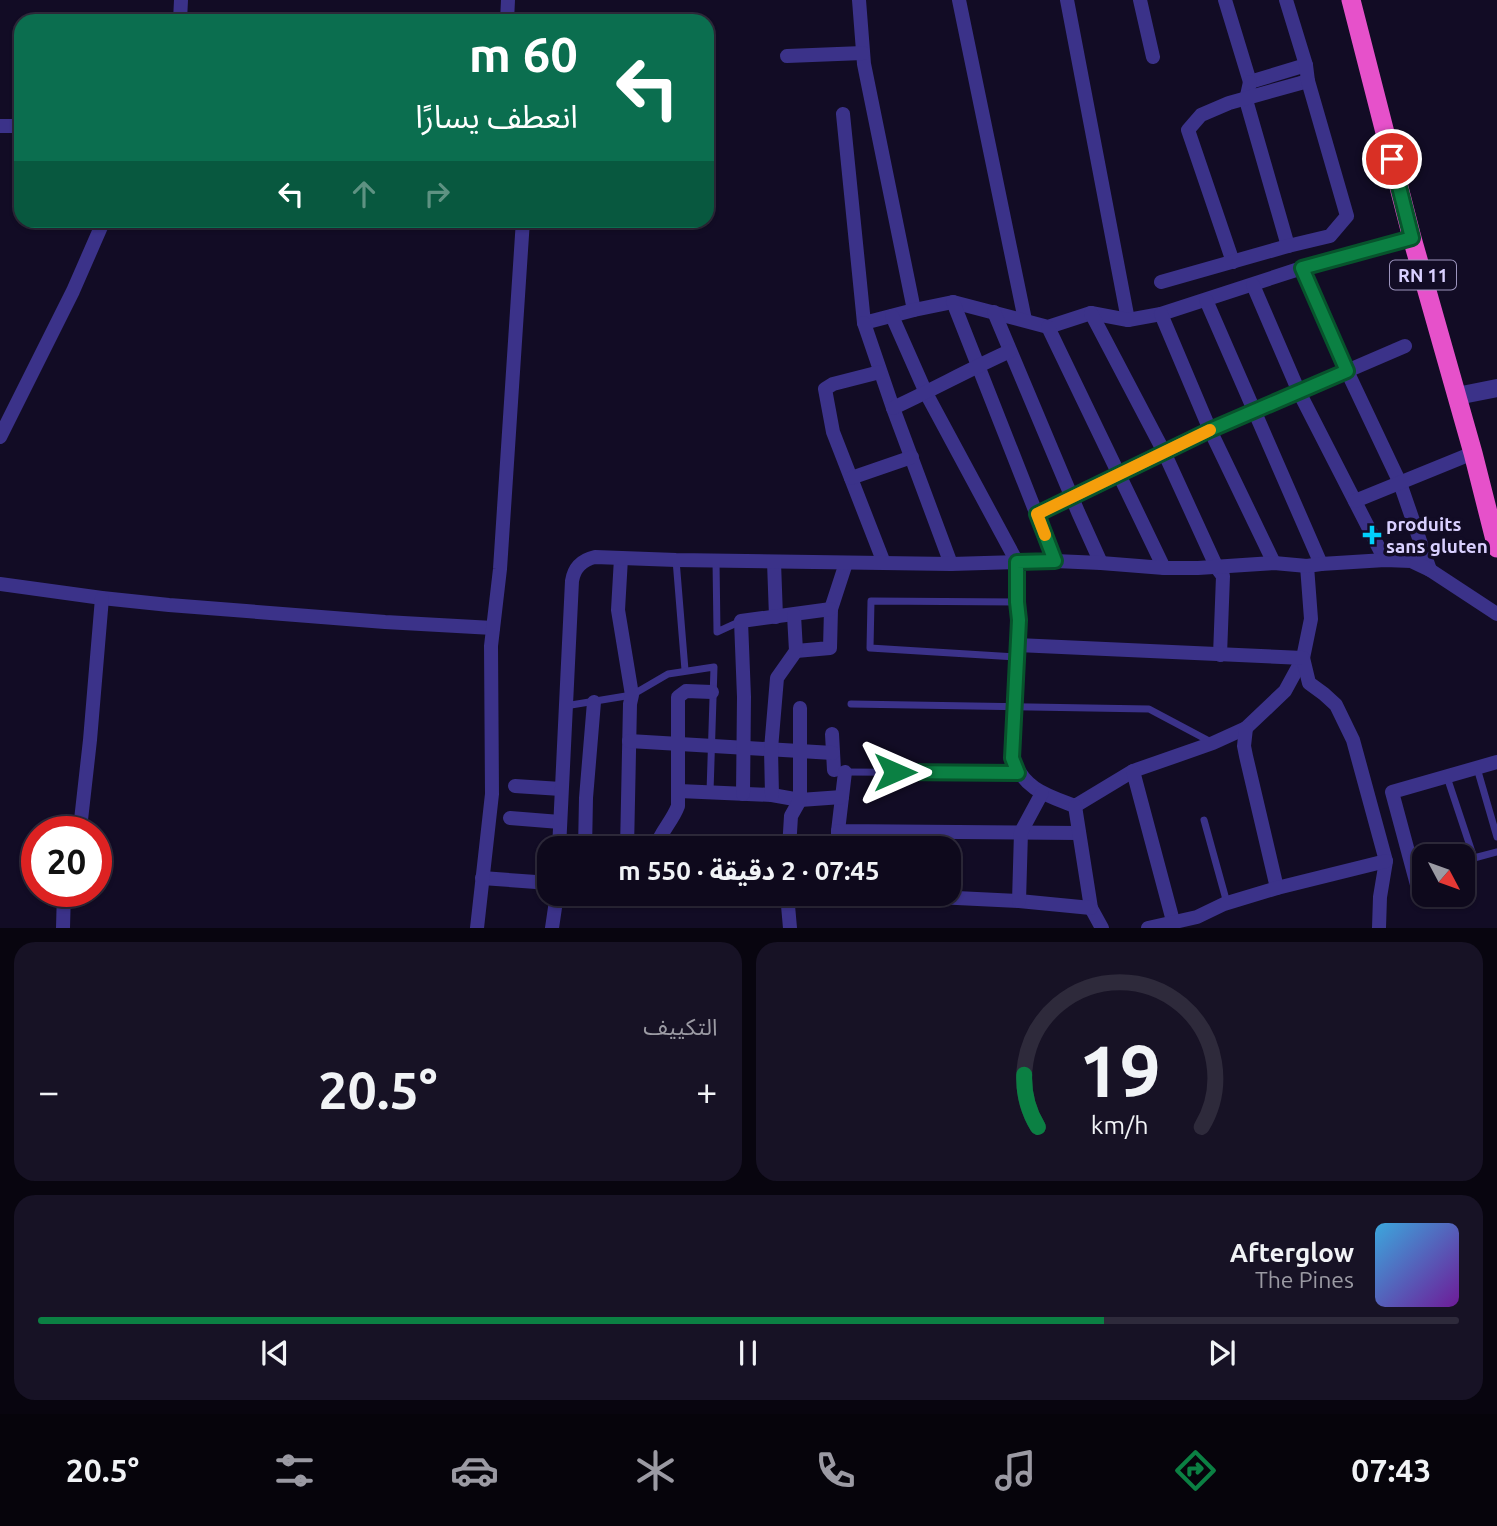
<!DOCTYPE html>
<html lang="ar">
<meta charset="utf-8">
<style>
:root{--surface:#0e091c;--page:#171225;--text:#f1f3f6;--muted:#9b9aa3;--line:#2e2a3b;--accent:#0b8043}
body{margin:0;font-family:Ubuntu,"Noto Sans Arabic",sans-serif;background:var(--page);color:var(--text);direction:rtl;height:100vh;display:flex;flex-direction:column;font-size:26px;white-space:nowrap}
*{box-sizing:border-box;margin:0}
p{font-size:23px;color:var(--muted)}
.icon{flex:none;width:38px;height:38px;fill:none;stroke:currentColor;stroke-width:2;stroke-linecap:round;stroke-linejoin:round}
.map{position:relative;height:928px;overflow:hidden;direction:ltr}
.side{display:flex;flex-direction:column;gap:14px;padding:14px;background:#08050f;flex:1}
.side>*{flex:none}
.hud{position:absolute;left:14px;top:14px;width:700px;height:214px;border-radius:21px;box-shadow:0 2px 5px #0004,0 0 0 2px var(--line);direction:rtl;background:#0b6e4f;color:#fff;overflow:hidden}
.needle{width:46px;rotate:131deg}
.controls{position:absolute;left:1412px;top:844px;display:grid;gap:14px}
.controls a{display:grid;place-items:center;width:63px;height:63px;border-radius:14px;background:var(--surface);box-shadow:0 2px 5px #0004,0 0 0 2px var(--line);font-size:35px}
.speed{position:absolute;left:21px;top:816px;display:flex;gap:14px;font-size:35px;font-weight:700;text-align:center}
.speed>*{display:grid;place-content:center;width:91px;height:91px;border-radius:50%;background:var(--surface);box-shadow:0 2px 5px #0004,0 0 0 2px var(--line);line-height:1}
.speed .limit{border:10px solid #d22;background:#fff;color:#111}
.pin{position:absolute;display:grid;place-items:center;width:60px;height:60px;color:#fff;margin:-30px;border:4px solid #fff;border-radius:50%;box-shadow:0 2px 7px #0007}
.me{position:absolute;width:77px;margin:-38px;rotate:90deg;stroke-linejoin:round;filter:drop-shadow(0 0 5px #0008)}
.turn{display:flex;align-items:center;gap:24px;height:147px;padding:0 21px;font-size:32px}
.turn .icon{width:91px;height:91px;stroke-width:2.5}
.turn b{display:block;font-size:49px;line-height:60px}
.lanes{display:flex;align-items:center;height:66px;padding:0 21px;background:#0003;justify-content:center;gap:35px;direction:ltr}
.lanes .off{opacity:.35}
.big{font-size:52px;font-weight:700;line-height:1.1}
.side .tile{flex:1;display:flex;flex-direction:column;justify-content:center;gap:10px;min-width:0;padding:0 24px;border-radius:21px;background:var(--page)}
.side .dial{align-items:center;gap:0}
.dial svg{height:182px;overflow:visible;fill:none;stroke:var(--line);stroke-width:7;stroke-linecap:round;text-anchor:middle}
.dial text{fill:var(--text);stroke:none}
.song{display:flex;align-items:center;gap:21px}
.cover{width:84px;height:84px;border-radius:10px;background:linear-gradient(135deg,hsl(200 70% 55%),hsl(280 70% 35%))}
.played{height:7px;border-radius:4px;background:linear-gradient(90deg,var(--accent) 75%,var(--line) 75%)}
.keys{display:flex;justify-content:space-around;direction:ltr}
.heat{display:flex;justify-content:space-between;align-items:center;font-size:38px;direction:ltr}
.side .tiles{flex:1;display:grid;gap:14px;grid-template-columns:1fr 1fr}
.tile:last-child{grid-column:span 2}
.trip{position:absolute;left:537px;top:836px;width:424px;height:70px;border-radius:21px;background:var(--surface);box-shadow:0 2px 5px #0004,0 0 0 2px var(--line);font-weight:700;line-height:70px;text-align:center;direction:rtl}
.dock{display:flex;height:112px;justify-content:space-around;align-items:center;background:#06040b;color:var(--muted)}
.dock .icon{width:49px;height:49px}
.dock .active{color:var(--accent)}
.dock b{font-size:32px;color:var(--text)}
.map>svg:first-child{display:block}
</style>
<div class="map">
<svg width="1497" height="928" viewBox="0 0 1497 928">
<rect width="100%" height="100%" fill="#120c25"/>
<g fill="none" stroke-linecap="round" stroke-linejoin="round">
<!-- service -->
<g stroke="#3b3289" stroke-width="7">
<path d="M676,560L685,670"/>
<path d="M716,561L717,632L741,621"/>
<path d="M1016,657L870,648L871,601L1017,602"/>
<path d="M851,704L1149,709L1213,743"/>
<path d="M565,706L632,695L668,674L714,667L710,792"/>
<path d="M1477,768L1497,837"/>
<path d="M844,772L1018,773"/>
<path d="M1447,777L1474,858L1497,852"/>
<path d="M1204,820L1227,903"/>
</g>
<!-- minor -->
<g stroke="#3b3289" stroke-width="14">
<path d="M859,0L864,64L914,310"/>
<path d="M959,0L1025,320"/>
<path d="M1067,0L1128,320"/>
<path d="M1140,0L1153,57"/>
<path d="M1225,0L1250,82L1306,65"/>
<path d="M180,21L181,0"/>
<path d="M507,21L508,0"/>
<path d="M787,56L863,53"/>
<path d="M1250,82L1246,100L1288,246"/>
<path d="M843,114L864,323L914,310L953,302L1048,327L1091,313L1128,320L1161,314L1302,268L1412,238"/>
<path d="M0,126H15L21,130"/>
<path d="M1233,262L1188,130L1201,115L1229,103L1308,81"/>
<path d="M1302,268L1347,371L1400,483L1430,570"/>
<path d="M1161,282L1288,246L1330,236L1347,216L1308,81L1306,65L1286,0"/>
<path d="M1253,285L1299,392L1385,560"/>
<path d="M1206,300L1321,564"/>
<path d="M953,302L1055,561"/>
<path d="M994,312L1078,512L1101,563"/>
<path d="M1091,313L1164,452L1217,568L1223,576L1220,655"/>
<path d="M1161,314L1210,430L1274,563"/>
<path d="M892,316L926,393L1017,562V602L1019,620L1012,758C1025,790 1046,795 1075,806L1133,771L1213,743L1246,728L1285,691L1303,658L1311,619L1307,566"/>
<path d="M864,323L893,408L951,564"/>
<path d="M1048,327L1164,568"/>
<path d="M880,372L833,384L825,389L833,432L884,563"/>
<path d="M893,408C932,390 970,369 1010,351"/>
<path d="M0,437L73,291L104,220"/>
<path d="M851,478L912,457"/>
<path d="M1355,501L1473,453"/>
<path d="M1037,514L1210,430L1405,346"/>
<path d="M621,558L618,610L632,695L630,704L627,849"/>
<path d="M774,562L776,617"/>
<path d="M0,584L102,598L169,605L385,622L493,628"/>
<path d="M1017,645L1303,658L1309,683L1324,694L1336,705L1353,740L1386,861L1380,897L1379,928"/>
<path d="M796,651L830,648L831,609L846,563"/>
<path d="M1246,728L1244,746L1246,756L1277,888"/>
<path d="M832,734L834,770"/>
<path d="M629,741L833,753"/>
<path d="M1133,771L1173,921"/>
<path d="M845,772L838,831L1079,833"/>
<path d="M515,786L561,789"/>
<path d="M679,791L772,795L800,800L842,797"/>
<path d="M743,794L744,697L741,621L831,609"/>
<path d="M772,795L771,749L777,678L796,651L794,615"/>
<path d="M1075,806L1091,908L1102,928"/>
<path d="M510,818L560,822"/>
<path d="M77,831L81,820L90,740L102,598"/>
<path d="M559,849L572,581C574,568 582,560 595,557L676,560L951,564L1055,561L1101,563L1164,568H1198L1274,563L1307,566L1321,564L1385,560L1411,561L1430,570L1497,614"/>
<path d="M585,849L586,798L594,702"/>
<path d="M655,849C660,832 672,822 678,806V697L686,691L712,692"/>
<path d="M789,849L791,816L800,800V708"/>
<path d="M838,849V831"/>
<path d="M482,878L550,883"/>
<path d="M787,894L790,928"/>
<path d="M875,894L1019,901L1091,908"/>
<path d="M1420,896L1392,792L1497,762"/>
<path d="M1019,901L1021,832L1042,793"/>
<path d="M63,928L64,891"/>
<path d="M477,928L492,794L491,646L500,569L523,220"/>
<path d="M552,928L557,894"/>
<path d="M1148,928L1197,917L1224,904L1277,888L1386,861"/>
</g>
<!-- tertiary -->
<path stroke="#3b3289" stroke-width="18" d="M1457,396L1497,388"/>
<!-- trunk -->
<path stroke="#e651ca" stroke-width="19" d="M1351,0L1412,238L1473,453L1497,548"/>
</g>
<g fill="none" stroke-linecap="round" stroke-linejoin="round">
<defs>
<path id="route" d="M895,772L1018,773L1012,758L1019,620L1017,602V562L1055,561L1037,514L1210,430L1347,371L1302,268L1412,238L1392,159"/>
</defs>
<!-- route casing -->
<use href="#route" stroke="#07532c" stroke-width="18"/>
<!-- route -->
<use href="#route" stroke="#0b8043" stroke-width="12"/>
<!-- slow -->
<path stroke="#f59e0b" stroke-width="12" d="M1045,535L1037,514L1210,430"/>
</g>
<!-- markers -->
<path fill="#00d0fb" stroke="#120c25" stroke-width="2.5" d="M1368.5 524.5h7v7h7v7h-7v7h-7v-7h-7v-7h7z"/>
<g text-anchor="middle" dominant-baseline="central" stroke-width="7" stroke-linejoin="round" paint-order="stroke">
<!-- shield labels -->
<rect fill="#120c25" stroke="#9d95be" stroke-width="2" x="1390" y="260.5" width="66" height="29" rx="5"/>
<g font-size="18" font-weight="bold" fill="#d9d0ff">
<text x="1423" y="275">RN 11</text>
</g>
<!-- poi labels -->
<g font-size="19" font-weight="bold" fill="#d9d0ff" stroke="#120c25" text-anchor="start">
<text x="1386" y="524">produits<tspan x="1386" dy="22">sans gluten</tspan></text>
</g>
</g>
</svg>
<div class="controls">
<a><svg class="needle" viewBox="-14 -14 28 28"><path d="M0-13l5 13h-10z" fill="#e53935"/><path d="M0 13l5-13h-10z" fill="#9b9aa3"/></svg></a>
</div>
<div class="speed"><div class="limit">20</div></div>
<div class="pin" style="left:1392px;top:159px;background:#d93025"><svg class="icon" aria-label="arrive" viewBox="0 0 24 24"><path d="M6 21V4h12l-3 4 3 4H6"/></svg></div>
<svg class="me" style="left:895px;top:772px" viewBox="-20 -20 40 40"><path d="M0-17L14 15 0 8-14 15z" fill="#0b8043" stroke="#fff" stroke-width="4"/></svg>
<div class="trip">07:45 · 2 دقيقة · 550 m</div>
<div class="hud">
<div class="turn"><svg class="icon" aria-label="left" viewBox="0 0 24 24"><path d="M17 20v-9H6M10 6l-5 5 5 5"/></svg><div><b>60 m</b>انعطف يسارًا</div></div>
<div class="lanes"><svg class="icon" aria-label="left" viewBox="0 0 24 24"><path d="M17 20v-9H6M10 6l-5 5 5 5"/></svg><svg class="icon off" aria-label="ahead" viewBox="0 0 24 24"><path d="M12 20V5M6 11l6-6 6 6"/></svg><svg class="icon off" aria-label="right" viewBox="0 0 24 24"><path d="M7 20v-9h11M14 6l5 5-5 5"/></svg></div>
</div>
</div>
<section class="side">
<div class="tiles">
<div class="tile dial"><svg viewBox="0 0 100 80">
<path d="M14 69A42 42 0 1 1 86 69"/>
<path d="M14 69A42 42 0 0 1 8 46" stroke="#0b8043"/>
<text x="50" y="56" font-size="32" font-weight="700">19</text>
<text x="50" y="72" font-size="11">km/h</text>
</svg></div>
<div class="tile"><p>التكييف</p>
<div class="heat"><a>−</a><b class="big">20.5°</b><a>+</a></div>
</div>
<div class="tile">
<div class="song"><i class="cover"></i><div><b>Afterglow</b><p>The Pines</p></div></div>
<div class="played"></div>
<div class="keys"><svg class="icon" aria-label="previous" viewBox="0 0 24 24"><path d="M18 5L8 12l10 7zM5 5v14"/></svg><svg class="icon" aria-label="pause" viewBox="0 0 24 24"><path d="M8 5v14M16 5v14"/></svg><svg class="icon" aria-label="next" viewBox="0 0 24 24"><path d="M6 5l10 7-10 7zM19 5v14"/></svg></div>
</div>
</div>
</section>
<nav class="dock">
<b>07:43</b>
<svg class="icon active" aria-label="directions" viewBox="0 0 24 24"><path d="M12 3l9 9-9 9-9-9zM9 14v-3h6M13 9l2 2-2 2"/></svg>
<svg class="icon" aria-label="music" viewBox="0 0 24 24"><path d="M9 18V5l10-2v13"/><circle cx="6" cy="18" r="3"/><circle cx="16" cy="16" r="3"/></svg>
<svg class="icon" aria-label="phone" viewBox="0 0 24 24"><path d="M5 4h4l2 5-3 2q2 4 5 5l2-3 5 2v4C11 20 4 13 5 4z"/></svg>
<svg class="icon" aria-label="climate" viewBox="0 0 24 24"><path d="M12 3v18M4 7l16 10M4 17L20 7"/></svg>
<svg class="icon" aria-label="car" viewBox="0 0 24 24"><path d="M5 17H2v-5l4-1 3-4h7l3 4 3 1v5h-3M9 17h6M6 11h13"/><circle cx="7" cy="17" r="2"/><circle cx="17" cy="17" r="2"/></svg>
<svg class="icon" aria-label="filters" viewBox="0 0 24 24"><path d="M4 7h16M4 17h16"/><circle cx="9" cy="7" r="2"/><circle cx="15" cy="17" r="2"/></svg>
<b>20.5°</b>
</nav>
